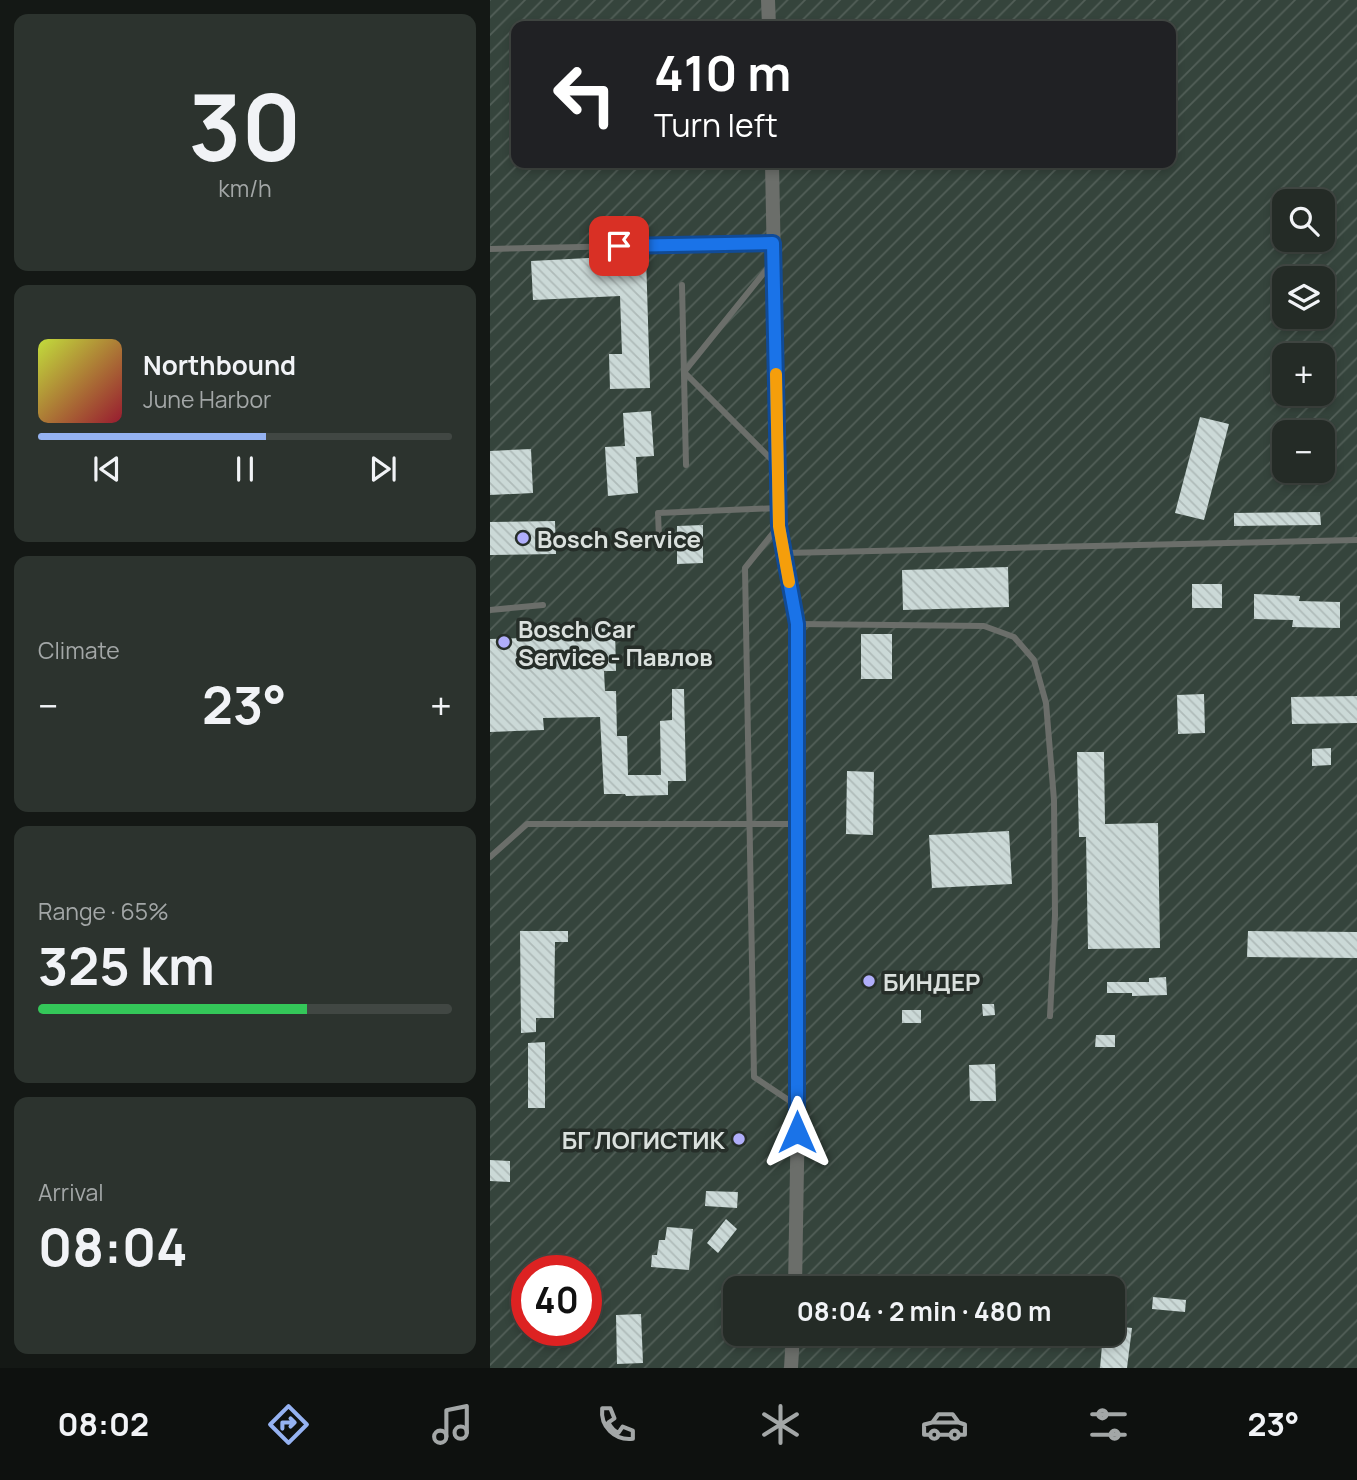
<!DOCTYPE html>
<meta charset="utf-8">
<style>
:root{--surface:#242b26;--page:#2c332e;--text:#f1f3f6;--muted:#a3a7a7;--line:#414743;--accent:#95b2f1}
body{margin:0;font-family:Manrope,sans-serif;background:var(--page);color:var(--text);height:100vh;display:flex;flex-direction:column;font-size:26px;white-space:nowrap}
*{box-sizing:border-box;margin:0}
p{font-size:23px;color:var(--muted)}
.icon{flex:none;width:38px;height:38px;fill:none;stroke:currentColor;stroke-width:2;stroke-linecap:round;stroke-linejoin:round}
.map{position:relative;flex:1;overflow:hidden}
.side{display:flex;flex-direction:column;gap:14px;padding:14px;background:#141815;width:490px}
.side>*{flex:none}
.top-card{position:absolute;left:21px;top:21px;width:665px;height:147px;border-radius:14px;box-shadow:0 4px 10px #0003,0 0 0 2px var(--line);background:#202124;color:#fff;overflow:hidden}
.buttons{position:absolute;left:782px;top:189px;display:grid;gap:14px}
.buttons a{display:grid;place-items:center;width:63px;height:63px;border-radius:14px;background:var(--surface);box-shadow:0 4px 10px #0003,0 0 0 2px var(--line);font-size:35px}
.speed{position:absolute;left:21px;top:1255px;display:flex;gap:14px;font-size:35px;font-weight:700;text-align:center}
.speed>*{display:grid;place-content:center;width:91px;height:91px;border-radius:50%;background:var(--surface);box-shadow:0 4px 10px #0003,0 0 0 2px var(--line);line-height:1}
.speed .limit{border:10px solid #d22;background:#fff;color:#111}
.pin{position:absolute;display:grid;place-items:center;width:60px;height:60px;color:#fff;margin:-30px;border-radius:14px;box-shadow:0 4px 10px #0006}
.me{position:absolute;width:77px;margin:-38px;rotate:0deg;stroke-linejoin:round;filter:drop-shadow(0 0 5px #0008)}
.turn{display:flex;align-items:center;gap:24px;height:147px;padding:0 28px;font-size:32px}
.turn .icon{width:91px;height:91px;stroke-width:2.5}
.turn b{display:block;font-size:49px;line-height:60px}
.big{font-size:52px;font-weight:700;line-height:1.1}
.side .card{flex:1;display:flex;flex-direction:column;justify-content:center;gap:10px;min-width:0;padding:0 24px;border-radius:14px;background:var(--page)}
.side .dial{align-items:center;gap:0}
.dial b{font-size:91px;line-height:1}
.song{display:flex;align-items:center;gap:21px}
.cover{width:84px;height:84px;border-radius:10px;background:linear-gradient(135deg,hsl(70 70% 55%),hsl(350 70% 35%))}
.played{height:7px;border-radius:4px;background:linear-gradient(90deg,var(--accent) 55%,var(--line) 55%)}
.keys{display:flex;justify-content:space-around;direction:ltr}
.heat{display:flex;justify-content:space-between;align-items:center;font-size:38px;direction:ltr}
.charge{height:10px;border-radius:5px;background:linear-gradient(90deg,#34c759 65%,var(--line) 0)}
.trip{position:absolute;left:233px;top:1276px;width:402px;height:70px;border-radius:14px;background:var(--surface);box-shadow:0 4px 10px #0003,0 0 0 2px var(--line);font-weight:700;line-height:70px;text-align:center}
.menu{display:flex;height:112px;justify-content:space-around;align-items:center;background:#0e110f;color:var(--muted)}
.menu .icon{width:49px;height:49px}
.menu .active{color:var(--accent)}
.menu b{font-size:32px;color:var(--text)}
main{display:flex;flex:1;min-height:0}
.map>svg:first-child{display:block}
</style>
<main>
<section class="side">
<div class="card dial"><b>30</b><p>km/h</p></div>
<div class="card">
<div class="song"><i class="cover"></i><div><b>Northbound</b><p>June Harbor</p></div></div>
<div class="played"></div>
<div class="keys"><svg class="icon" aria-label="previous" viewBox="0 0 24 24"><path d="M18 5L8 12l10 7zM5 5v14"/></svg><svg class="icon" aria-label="pause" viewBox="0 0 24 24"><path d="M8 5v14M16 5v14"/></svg><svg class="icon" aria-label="next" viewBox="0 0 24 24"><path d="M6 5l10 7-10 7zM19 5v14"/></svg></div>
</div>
<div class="card"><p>Climate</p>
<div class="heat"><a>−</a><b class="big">23°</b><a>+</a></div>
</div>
<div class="card"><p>Range · 65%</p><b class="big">325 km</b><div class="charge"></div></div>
<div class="card"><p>Arrival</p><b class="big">08:04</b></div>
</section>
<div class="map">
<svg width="867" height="1368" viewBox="0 0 867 1368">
<defs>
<pattern id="industrial-furrows" width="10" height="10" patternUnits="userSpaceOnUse" patternTransform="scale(1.75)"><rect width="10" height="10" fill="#35443c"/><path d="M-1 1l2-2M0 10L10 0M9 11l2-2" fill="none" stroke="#525f58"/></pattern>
<pattern id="building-back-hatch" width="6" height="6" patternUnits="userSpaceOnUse" patternTransform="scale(1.75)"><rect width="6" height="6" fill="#cbd9d7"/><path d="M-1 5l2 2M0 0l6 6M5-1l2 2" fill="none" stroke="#afbbb9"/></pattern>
</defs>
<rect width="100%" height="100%" fill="#303933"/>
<!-- industrial -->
<path fill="url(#industrial-furrows)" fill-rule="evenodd" d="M0,0H867V1368H0ZM26,26H681V163H26ZM794,201H833V240H794ZM794,278H833V317H794ZM794,355H833V394H794ZM794,432H833V471H794ZM37,1270H96V1330H37ZM245,1288H623V1334H245Z"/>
<!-- building -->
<g fill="url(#building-back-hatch)">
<path d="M156,255L160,388L120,389L119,354H132L130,296L43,300L41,261Z"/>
<path d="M161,411L164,456L146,457L148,493L118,496L115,447L135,446L133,413Z"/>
<path d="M710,417L739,424L714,520L685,513Z"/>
<path d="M41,449L43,493L0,495V451Z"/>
<path d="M830,512L831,525L744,526V513Z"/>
<path d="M65,521L66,554L0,555V522Z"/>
<path d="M213,525V563L187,564V526Z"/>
<path d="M518,567L519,607L413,610L412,570Z"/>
<rect x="702" y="584" width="30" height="24"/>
<path d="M764,594L810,596L809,601L850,602V628L802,627L803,620L764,619Z"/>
<path d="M125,628L126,671H114L115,691H126L127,736H137L138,775H171L170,721L182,720V689H194L196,781H178V795L136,796L135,794H114L110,717L53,718L54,730L0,732V639L66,637L65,629Z"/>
<rect x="371" y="634" width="31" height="45"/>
<path d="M217,655V666L200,667V656Z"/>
<path d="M714,694L715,733L688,734L687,695Z"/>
<path d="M867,696V723L802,724L801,697Z"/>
<path d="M841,748V765L822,766V749Z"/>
<path d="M587,752H614L615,824L668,823L670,948L598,949L596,837H589Z"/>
<path d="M357,771L384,772L383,835L356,834Z"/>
<path d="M519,831L522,884L442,888L439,835Z"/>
<path d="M30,931H78V942H65L64,1018H46V1032L31,1033Z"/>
<path d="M758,931L867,932V958L757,957Z"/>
<path d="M676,977L677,995L642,996V993H617V982H659V978Z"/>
<path d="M492,1004H504L505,1015L493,1016Z"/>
<rect x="412" y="1010" width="19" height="13"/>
<path d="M606,1035H625V1047H605Z"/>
<path d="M55,1042V1108H38V1043Z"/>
<path d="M505,1064L506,1101H480L479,1065Z"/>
<path d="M0,1160L20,1161V1182L0,1181Z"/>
<path d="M216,1191L248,1192L247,1208L215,1206Z"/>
<path d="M236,1219L247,1229L228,1253L217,1243Z"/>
<path d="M177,1227L203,1229L199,1270L161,1267L162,1255H167L169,1240H175Z"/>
<path d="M663,1297L696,1300L695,1312L662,1309Z"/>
<path d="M151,1314L153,1363L127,1364L126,1315Z"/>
<path d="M623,1326L642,1328L637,1368H610L613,1334H623Z"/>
</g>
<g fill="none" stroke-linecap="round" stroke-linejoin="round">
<!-- service -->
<g stroke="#6b6e6a" stroke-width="6">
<path d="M0,249L283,243"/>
<path d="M281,264L194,372L287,465"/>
<path d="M192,285L196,465"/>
<path d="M288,527L255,568L264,1077L306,1105"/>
<path d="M169,538L168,513L288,508"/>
<path d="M294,553L867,540"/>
<path d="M0,610L53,605"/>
<path d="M309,624L494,626L524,637L544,660L556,703L564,800L565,915L560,1016"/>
<path d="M0,857L37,824H307"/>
</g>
<!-- tertiary -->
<g stroke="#6b6e6a" stroke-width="14">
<path d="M278,0L279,26"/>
<path d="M282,163L289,526L307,624L308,1106L305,1288"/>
<path d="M301,1368L303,1334"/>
</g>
</g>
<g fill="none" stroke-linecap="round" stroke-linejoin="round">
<defs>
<path id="route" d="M129,246L283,243L289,526L307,624V1132"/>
</defs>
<!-- route casing -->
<use href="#route" stroke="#114b97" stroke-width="18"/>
<!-- route -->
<use href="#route" stroke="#1a73e8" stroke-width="12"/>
<!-- slow -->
<path stroke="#f59e0b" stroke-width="12" d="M286,374L289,526L299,582"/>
</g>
<!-- markers -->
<g fill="#b0aefa" stroke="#262e29" stroke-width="2.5">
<circle cx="33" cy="538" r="7"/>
<circle cx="14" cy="642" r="7"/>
<circle cx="379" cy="981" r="7"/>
<circle cx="249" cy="1139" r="7"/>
</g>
<g text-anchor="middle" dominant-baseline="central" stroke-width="7" stroke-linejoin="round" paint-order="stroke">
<!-- poi labels -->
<g font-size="24" font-weight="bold" fill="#dae0dd" stroke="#262e29" text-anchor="start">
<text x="47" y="538">Bosch Service</text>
<text x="28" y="628">Bosch Car<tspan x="28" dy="28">Service - Павлов</tspan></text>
<text x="393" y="981">БИНДЕР</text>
<text x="235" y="1139" text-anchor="end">БГ ЛОГИСТИК</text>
</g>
</g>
</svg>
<div class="buttons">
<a><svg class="icon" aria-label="search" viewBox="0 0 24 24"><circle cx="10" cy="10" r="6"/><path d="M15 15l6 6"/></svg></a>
<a><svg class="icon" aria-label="layers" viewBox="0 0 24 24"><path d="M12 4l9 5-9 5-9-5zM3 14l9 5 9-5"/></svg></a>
<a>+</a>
<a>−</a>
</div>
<div class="speed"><div class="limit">40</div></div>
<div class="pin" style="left:129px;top:246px;background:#d93025"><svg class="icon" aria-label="arrive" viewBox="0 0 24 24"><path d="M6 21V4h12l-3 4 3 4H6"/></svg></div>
<svg class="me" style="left:307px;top:1132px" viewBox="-20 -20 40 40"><path d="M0-17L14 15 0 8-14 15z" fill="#1a73e8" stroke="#fff" stroke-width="4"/></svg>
<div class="trip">08:04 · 2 min · 480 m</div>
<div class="top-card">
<div class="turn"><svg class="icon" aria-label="left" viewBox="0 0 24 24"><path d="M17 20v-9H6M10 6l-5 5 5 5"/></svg><div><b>410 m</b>Turn left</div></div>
</div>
</div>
</main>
<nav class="menu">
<b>08:02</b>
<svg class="icon active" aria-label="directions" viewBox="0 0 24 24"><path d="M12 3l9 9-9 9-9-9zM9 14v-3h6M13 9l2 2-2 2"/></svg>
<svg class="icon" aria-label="music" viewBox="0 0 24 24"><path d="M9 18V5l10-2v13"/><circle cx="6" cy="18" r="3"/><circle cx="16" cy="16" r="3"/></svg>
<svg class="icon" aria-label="phone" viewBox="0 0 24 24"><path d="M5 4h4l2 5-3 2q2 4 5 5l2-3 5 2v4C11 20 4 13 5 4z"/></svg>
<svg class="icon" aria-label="climate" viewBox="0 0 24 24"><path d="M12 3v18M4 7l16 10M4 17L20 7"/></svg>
<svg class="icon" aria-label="car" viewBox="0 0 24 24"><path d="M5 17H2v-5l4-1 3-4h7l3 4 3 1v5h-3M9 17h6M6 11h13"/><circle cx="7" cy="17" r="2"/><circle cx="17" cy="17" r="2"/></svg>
<svg class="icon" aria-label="filters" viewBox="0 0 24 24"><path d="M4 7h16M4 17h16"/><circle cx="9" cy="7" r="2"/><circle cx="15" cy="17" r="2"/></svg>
<b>23°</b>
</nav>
